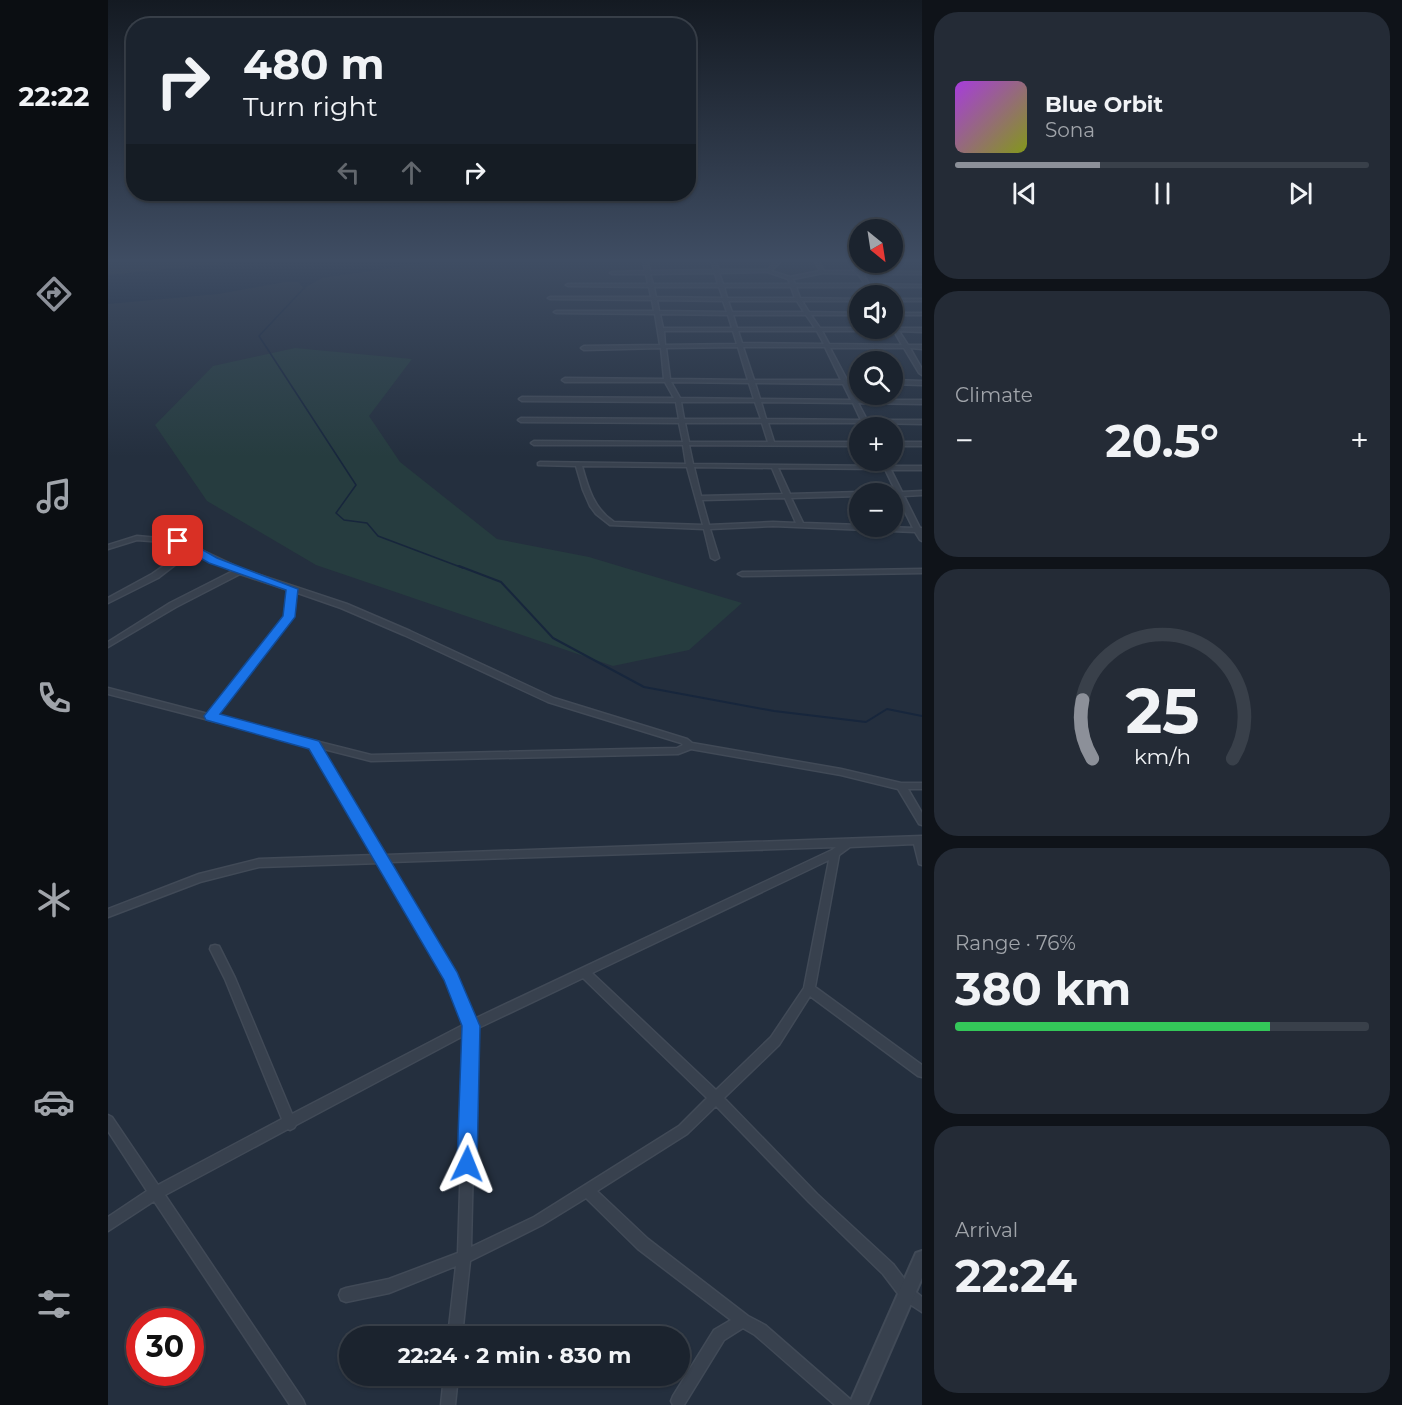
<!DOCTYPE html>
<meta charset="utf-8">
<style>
:root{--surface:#1b232e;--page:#242b36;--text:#f1f3f6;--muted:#a0a4aa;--line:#39404a;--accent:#8c9099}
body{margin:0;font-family:Montserrat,sans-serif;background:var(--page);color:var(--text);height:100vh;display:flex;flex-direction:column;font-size:22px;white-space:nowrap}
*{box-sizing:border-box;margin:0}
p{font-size:20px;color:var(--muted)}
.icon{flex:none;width:33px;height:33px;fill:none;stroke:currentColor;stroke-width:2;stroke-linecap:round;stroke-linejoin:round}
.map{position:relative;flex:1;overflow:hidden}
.drawer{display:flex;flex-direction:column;gap:12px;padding:12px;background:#0f1319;width:480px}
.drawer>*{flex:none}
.top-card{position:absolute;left:18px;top:18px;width:570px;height:183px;border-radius:24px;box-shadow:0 2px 4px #0004,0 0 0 2px var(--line);background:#1b232e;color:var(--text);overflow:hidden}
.needle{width:39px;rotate:150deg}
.tools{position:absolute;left:741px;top:219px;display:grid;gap:12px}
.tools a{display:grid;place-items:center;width:54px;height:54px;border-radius:50%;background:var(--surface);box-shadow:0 2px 4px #0004,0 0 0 2px var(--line);font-size:30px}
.speed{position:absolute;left:18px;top:1308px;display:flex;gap:12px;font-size:30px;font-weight:700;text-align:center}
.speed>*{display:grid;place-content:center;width:78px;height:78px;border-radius:50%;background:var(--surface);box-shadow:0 2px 4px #0004,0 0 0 2px var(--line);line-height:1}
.speed .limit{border:9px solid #d22;background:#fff;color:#111}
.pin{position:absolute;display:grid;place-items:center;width:51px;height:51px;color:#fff;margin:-26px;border-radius:12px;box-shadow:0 3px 9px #0006}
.me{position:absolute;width:66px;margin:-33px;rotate:2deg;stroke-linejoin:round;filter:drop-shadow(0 0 4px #0008)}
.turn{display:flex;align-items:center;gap:21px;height:126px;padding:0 18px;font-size:27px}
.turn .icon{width:78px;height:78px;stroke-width:2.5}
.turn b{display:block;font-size:42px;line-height:51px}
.lanes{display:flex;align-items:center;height:57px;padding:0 18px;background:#0003;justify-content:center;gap:30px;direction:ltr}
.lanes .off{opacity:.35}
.big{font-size:45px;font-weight:700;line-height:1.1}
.drawer .tile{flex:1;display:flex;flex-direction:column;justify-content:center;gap:9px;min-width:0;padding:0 21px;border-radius:24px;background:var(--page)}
.drawer .dial{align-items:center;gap:0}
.dial svg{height:156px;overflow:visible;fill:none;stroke:var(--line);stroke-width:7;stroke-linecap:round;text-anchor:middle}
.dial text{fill:var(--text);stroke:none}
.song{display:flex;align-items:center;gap:18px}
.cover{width:72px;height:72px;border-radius:9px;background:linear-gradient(135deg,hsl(280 70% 55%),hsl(70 70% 35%))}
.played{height:6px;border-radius:3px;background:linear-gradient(90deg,var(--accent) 35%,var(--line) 35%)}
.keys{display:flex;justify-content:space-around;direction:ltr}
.heat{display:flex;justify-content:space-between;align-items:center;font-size:33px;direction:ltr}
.charge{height:9px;border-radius:4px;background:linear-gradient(90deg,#34c759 76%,var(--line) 0)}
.trip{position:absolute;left:231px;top:1326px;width:351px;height:60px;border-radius:30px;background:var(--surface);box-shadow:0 2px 4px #0004,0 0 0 2px var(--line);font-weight:700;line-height:60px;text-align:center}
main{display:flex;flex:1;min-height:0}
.tab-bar{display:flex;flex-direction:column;width:108px;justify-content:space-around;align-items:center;background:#0b0e12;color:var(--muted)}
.tab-bar .icon{width:42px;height:42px}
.tab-bar .active{color:var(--accent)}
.tab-bar b{font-size:27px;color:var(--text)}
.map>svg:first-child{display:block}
</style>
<main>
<nav class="tab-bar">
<b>22:22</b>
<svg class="icon active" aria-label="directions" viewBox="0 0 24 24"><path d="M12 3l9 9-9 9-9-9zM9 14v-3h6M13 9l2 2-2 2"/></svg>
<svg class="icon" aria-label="music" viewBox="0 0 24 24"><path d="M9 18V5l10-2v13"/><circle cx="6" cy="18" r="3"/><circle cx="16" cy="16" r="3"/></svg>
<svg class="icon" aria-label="phone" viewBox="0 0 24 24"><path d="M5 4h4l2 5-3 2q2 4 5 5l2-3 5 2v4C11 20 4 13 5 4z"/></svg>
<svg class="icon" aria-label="climate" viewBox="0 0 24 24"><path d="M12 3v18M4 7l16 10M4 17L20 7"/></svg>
<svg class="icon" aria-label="car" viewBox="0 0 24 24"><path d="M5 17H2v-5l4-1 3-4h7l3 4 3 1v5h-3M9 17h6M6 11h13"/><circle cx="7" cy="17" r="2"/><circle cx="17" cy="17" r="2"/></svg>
<svg class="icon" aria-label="filters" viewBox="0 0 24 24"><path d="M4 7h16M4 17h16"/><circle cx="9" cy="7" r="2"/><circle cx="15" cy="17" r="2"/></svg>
</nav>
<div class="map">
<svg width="814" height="1405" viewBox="0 0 814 1405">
<rect width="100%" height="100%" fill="#242f3e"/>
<!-- green -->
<path fill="#263c3f" d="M187,348L304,359L261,416L292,462L389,539L481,557L634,603L581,650L505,666L208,565L99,501L47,425L105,366Z"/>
<!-- water -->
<path fill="#17263c" d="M148,260H337L214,278L196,288L190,282H177L110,294L0,304V275Z"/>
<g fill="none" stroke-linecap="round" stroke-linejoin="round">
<!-- stream-far1 -->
<path stroke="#17263c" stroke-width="1.5" d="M197,287L151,336L248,485L228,513L236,520L259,523L270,536L355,568"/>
<!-- stream -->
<path stroke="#17263c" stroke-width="2" d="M351,566L393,582L445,638L536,687L666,711L758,722L779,709L814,716"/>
<defs>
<g id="minor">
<path d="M535,260H539L542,271L606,270L603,260H607L611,270H659L669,260H674L663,271L682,277L712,271L706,260H710L716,271H748L742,260H746L753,271L814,272V274H755L761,284L814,285V287H763L768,296H763L758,287H688L692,298L752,299V301H694L701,312L752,313V315H703L712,328H784V323L789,328H814V332L791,331L800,345H814V349L802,348L814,369V375L811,373L796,348H722L739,380H752V384H741L749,400H814V404L750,403L759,420H814V424L761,423L758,426L755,423H660L666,442H752V446L581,445L585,464L775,466L772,460H778L781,466H814V470H783L794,492L814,491V495L796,496L812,528H814V541L812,540L807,532L665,526L602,529L611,558L607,560L603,558L596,529L502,525L488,514L482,506L475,490L468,466L430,465V463L432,462L578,464L575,445H426L423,443L426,441L575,442L571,423L413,422L410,420L413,418L571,419L568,402L414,401L411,399L414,397L566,398L557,382H457L454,380L457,378L556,379L553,348L476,350L473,348L476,346L552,345L547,314L448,313L446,312L448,311H546L544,300L442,299L440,298L442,297H543L541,287L460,286L458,285L460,284H540L538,274H504L502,273L504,272L537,271ZM660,272L680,279L682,284H615L611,273ZM607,273L610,284H545L542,274ZM715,273L750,274L757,284H687L685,279ZM546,287H611L615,298L548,297ZM616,287H683L687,298H619ZM549,300L615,301L619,312L551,311ZM620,301H689L696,312H624ZM552,314L620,315L624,328H555ZM625,315H698L707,328H629ZM556,331H625L629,344L557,345ZM630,331H709L716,344L634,343ZM714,331H786L794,345L721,344ZM630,347L640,380L562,379L558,348ZM635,347H717L733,380H646ZM563,382L641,383L646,399L572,398ZM647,383L735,384L743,400L652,399ZM573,402H647L653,419H576ZM653,402L745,403L753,420L658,419ZM577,423H654L660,442H581ZM474,466L579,467L595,525L506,522C486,509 480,488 474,466ZM586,467L664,468L675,494L593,496ZM670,468L777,469L788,492L781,494H784V496H789L805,528L752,526V525L695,523L683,498L752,496V494H755L752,492L682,494ZM677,498L688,523L665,522L601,525L594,500Z"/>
<rect x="784" y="299" width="30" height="2"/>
<rect x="784" y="313" width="30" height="2"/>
<path d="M784,380L814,381V385L784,384Z"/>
<rect x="784" y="442" width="30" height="4"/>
<path d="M29,536L72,540L134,569L239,604L302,631L446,698L579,739L584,743L733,769L793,783H814V789H800L814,813V825L811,824L790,789L733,775L583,749L570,754L263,761L212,748L278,855L814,836V865L811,864L806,844L742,847L731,855L707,987L814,1065V1077L810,1076L702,996L671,1045L616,1098L709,1194L785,1264L804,1289L814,1297V1312L794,1299L775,1274L701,1202L608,1106L579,1134L489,1191L540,1239L640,1316L657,1325L743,1400L745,1405H727L647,1335L635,1328L616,1340L576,1405H565L563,1401L565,1396L606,1330L623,1320L530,1249L478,1198L434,1225L362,1261L354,1336H340L348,1266L281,1293L238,1302L233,1300L231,1295L233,1290L238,1288L281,1279L350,1253L357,1035L188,1125L186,1128L182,1130L180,1129L57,1195L195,1400L197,1405H182L46,1201L0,1231V1217L39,1191L0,1131V1115L4,1117L50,1185L174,1119L117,979L102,949L103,946L107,945L111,946L127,978L184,1114L357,1024L338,979L273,863L151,867L92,882L0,917V909L91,874L151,859L268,855L202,746L0,694V688L100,714L177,617L180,590L132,574L68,607L0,647V642L62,603L125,571L85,551L50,578L0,603V598L44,574L80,549L69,543L29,540L0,549V545ZM187,592L233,608L296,635L440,702L573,743L575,745L569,748L263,755L108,716L185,617ZM728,847L724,850L366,1019L347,974L282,862ZM721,860L696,988L663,1037L608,1090L484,973ZM475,978L599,1098L571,1126L426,1217L363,1247L368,1029Z"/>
<path d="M814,569V573L634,576L630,574L634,572Z"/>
<path d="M336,1376H350L347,1405H333Z"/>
</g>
<path id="tertiary" d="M814,1251V1278L759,1405H741L808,1253Z"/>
</defs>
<!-- minor casing -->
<use href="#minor" stroke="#414a57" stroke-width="3"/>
<!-- tertiary casing -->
<use href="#tertiary" stroke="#414a57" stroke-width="4"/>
<!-- minor -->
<use href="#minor" fill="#38414e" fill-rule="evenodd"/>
<!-- tertiary -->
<use href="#tertiary" fill="#38414e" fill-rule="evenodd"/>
</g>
<!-- sky -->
<linearGradient id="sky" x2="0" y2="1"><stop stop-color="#141a22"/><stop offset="0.57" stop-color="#3f4d63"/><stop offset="1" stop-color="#3f4d63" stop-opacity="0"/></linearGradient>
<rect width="814" height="457" fill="url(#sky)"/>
<!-- route -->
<path fill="#1a73e8" stroke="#114b97" stroke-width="1.5" d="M66,538H74L109,558L190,589L187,617L112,714L211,741L349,972L372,1026L369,1164L366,1172L359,1175L351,1172L349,1164L354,1026L336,980L201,749L98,720L96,716L175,616L178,590L101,563L66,543Z"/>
</svg>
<div class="tools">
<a><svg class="needle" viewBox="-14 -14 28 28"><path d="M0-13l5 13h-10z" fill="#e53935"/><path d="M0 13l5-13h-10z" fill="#a0a4aa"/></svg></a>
<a><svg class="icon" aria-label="sound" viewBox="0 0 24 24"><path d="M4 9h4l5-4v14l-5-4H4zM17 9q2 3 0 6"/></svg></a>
<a><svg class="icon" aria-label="search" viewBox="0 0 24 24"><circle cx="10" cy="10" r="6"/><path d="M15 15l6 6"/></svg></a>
<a>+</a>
<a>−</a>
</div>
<div class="speed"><div class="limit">30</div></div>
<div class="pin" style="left:70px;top:541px;background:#d93025"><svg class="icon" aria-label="arrive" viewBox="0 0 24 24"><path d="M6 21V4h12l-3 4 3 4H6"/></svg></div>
<svg class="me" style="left:359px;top:1164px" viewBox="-20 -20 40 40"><path d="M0-17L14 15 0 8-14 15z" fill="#1a73e8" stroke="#fff" stroke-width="4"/></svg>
<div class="trip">22:24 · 2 min · 830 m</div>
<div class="top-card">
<div class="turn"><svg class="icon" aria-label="right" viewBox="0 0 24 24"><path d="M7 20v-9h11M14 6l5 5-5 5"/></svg><div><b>480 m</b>Turn right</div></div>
<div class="lanes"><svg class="icon off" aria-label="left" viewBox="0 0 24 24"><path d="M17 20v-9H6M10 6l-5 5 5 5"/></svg><svg class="icon off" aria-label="ahead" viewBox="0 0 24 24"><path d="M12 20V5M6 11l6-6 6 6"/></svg><svg class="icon" aria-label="right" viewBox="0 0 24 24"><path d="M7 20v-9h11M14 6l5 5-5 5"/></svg></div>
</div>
</div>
<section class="drawer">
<div class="tile">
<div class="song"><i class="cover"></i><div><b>Blue Orbit</b><p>Sona</p></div></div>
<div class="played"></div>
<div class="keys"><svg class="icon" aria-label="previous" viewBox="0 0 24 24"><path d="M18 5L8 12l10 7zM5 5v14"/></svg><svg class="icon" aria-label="pause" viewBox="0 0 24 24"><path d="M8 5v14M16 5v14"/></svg><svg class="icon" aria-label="next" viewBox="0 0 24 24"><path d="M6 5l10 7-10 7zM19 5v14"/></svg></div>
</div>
<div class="tile"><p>Climate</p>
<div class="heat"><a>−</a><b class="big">20.5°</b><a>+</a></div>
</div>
<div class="tile dial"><svg viewBox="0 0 100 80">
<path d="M14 69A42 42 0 1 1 86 69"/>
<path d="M14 69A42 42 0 0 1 9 39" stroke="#8c9099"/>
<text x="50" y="56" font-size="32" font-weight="700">25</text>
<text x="50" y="72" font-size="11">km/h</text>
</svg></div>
<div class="tile"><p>Range · 76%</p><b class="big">380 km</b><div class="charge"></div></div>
<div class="tile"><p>Arrival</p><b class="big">22:24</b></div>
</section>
</main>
